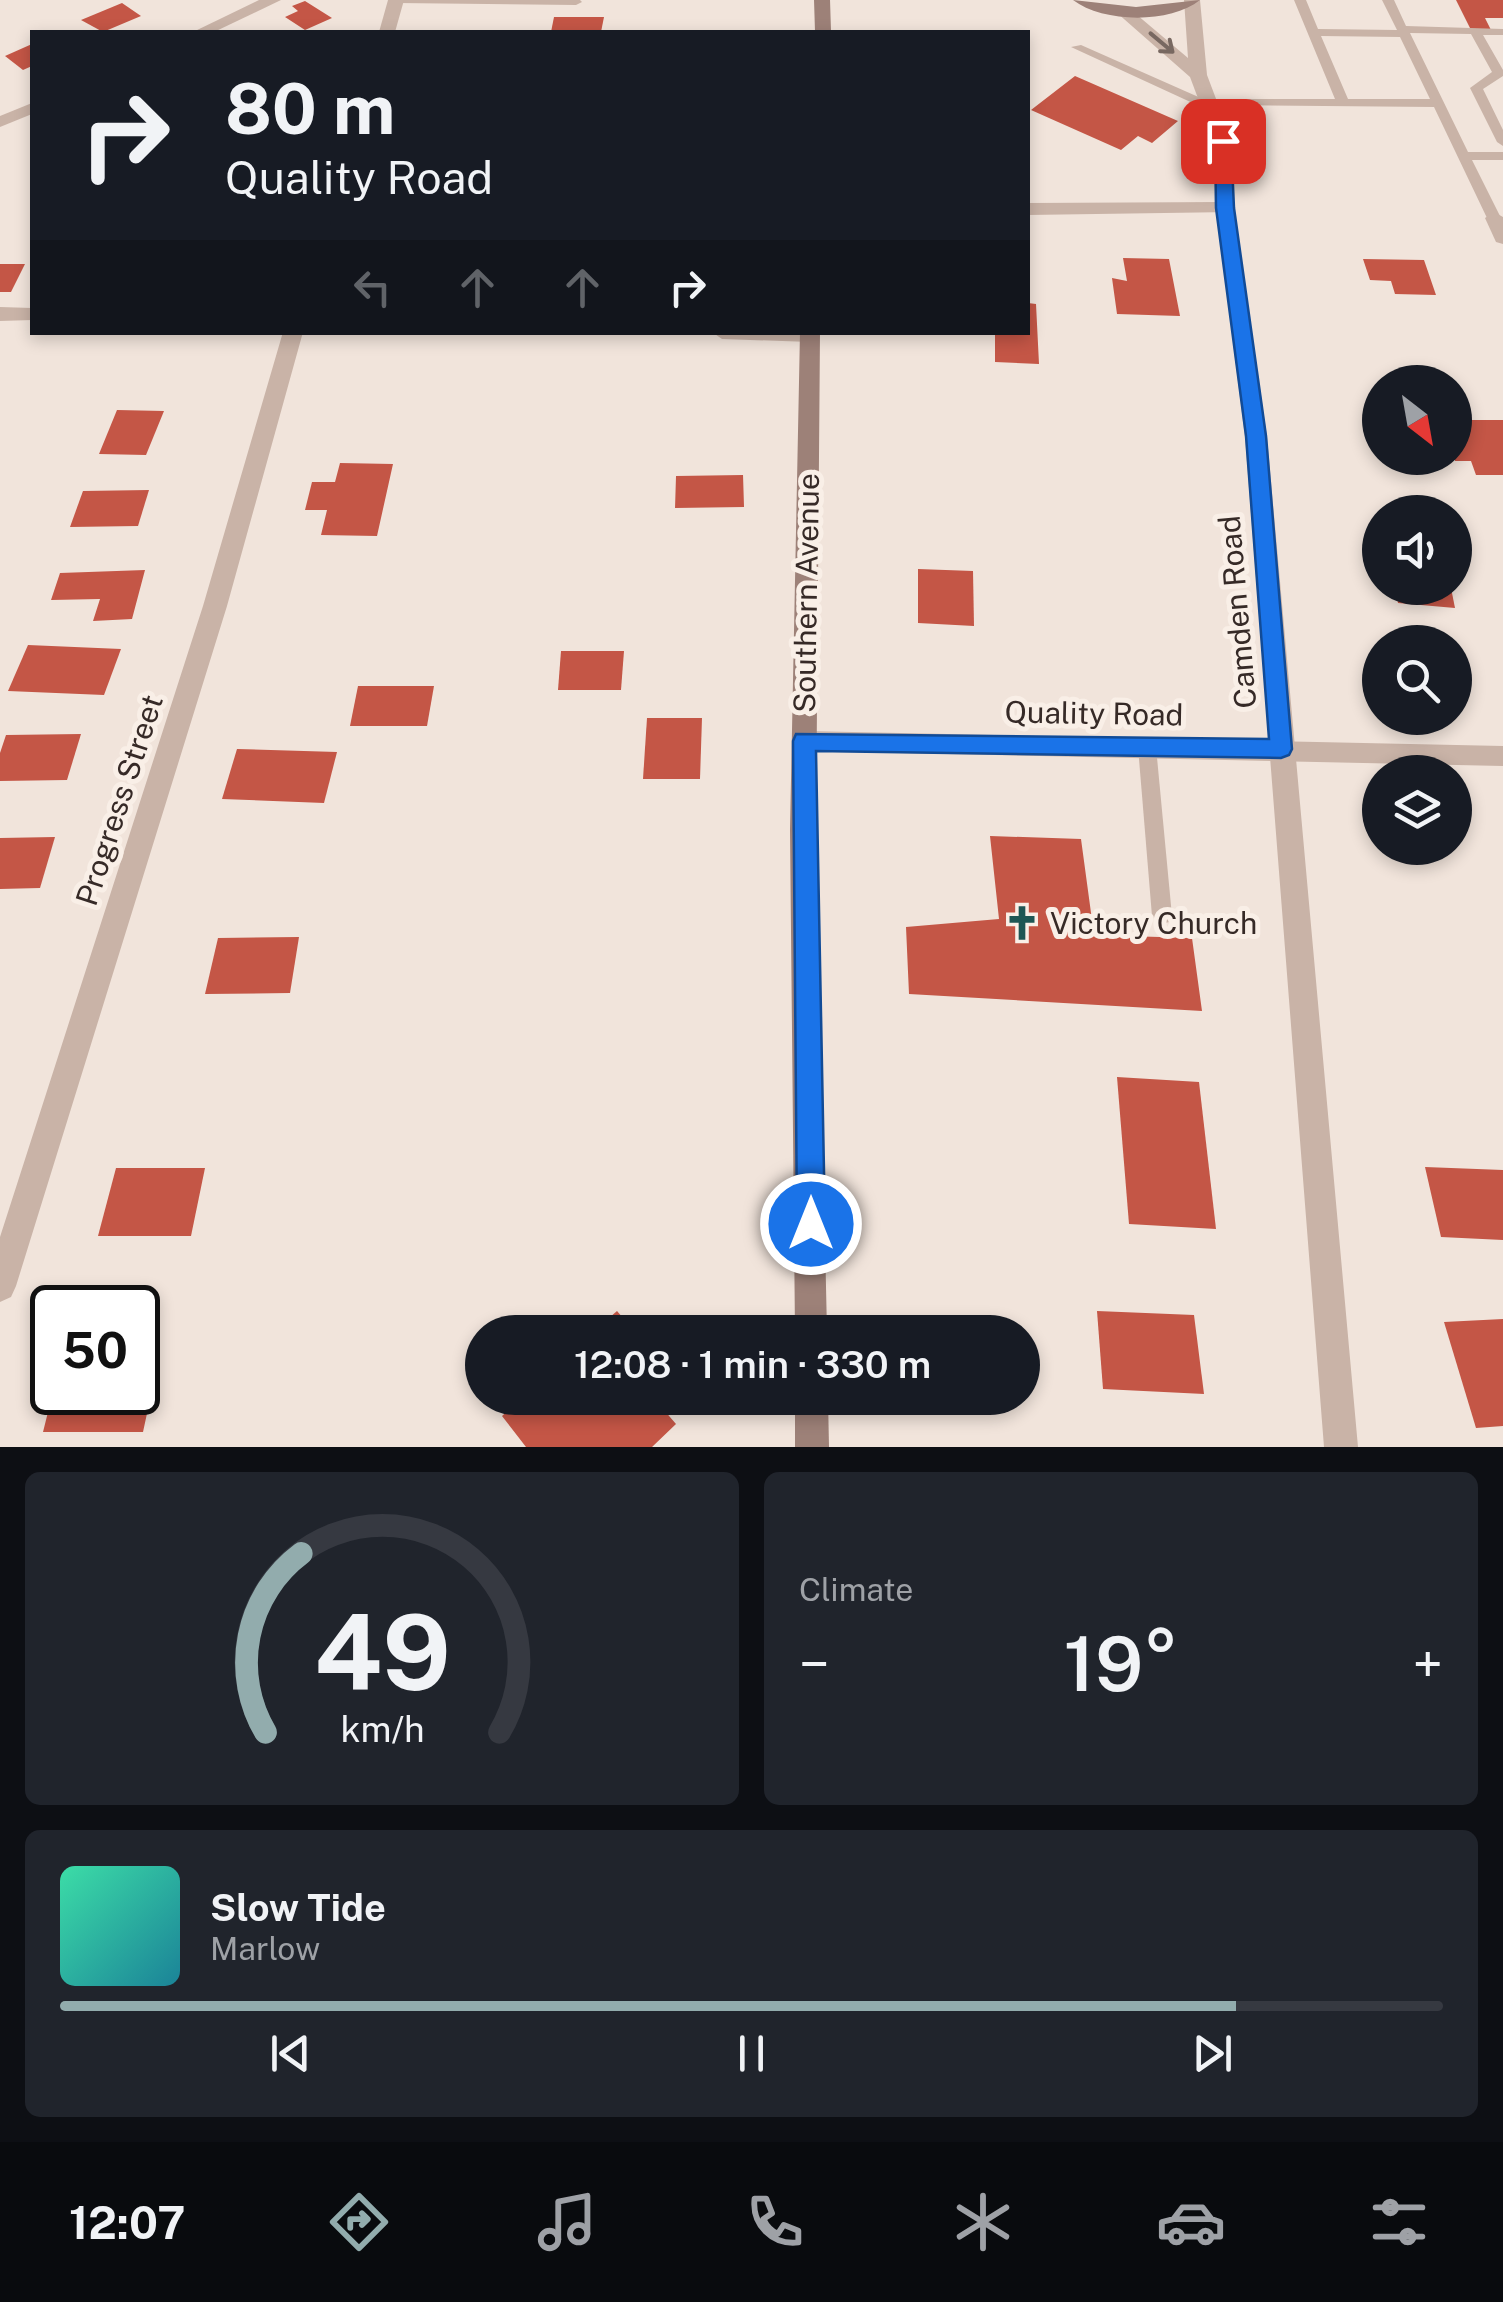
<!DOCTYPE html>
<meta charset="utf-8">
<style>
:root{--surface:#171b24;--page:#20242c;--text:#f1f3f6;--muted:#9ea1a6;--line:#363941;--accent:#92acad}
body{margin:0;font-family:"Public Sans",sans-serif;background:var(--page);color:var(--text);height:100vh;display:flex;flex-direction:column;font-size:38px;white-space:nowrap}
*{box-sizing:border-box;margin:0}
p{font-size:32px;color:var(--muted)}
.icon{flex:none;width:55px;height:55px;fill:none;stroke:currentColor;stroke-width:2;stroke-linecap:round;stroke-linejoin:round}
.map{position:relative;height:1447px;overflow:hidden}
.drawer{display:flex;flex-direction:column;gap:25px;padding:25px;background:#0d0f14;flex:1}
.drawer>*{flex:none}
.hud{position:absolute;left:30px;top:30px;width:1000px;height:305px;border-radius:0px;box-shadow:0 5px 15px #0003;background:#171b24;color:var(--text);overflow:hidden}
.needle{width:65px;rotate:149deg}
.fabs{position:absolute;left:1362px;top:365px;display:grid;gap:20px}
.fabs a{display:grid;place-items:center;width:110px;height:110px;border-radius:50%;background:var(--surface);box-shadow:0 5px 15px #0003;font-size:50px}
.speed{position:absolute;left:30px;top:1285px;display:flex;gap:20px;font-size:50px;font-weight:700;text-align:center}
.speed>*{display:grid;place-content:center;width:130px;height:130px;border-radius:50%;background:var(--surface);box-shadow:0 5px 15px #0003;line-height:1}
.speed .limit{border:5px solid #111;border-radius:15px;background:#fff;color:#111}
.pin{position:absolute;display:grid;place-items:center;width:85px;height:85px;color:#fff;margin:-42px;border-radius:20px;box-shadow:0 5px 15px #0006}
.me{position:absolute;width:110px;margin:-55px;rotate:0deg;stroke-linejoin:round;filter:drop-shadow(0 0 8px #0008)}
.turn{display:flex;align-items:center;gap:35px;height:210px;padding:0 30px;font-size:45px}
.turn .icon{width:130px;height:130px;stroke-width:2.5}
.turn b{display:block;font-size:70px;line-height:85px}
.lanes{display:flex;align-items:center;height:95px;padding:0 30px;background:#0003;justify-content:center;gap:50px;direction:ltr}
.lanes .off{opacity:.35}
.big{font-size:75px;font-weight:600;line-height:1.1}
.drawer .tile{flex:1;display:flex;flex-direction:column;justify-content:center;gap:15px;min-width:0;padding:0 35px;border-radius:15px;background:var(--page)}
.drawer .dial{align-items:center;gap:0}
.dial svg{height:260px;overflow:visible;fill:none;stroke:var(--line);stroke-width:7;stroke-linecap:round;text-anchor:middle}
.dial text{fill:var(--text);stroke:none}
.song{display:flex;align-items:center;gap:30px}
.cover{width:120px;height:120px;border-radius:15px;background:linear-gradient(135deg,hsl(160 70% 55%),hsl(190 70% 35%))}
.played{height:10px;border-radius:5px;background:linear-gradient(90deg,var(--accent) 85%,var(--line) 85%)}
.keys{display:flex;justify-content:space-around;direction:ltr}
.heat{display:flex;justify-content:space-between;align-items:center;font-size:55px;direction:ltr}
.drawer .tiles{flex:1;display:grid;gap:25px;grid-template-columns:1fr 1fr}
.tile:last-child{grid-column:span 2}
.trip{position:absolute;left:465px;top:1315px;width:575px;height:100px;border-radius:50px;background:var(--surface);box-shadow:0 5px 15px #0003;font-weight:600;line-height:100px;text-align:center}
.tab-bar{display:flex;height:160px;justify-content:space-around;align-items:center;background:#090b0e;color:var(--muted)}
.tab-bar .icon{width:70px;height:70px}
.tab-bar .selected{color:var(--accent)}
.tab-bar b{font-size:45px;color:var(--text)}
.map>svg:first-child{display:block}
</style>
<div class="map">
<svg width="1503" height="1447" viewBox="0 0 1503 1447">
<rect width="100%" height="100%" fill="#f1e4db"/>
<!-- building -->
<g fill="#c45646">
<path d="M1456,0H1503V18H1485L1491,30H1471Z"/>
<path d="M305,1L332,18L305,30L285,17L298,11L292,6Z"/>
<path d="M122,3L141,16L103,32L81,20Z"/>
<path d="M554,17H604L601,32H551Z"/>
<path d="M32,44V66L23,70L5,56Z"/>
<path d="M1075,76L1178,121L1152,143L1138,136L1121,150L1031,110Z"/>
<path d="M1123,258L1169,259L1180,316L1117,314L1112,278L1127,281Z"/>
<path d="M1363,259L1424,260L1436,295L1395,294L1391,281L1370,280Z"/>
<path d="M0,264H25L11,292H0Z"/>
<path d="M1028,303L1036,304L1039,364L995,362V332H1028Z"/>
<path d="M117,410L164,411L146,455L99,454Z"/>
<path d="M1463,420H1503V475H1476L1471,461H1455V434H1467Z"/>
<path d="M340,463L393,464L377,536L321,535L327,510H305L312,482H335Z"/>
<path d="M743,475L744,507L675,508L676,476Z"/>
<path d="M149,490L138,526L70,527L83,491Z"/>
<path d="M918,569L973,571L974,626L918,623Z"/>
<path d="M145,570L132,619L93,621L100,599L51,600L60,573Z"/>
<path d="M1395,588H1451L1455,608L1398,603Z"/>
<path d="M28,645L121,649L104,695L8,691Z"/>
<path d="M561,651H624L621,690H558Z"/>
<path d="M358,686H434L427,726H350Z"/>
<path d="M647,718H702L700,779H643Z"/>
<path d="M81,734L67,780L0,781V753L6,735Z"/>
<path d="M237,749L337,752L324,803L222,799Z"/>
<path d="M990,836L1081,839L1094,935L1192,938L1202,1011L909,994L906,927L999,919Z"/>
<path d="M55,837L40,888L0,889V838Z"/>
<path d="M299,937L290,993L205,994L218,938Z"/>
<path d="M1117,1077L1199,1082L1216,1229L1129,1224Z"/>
<path d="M1425,1167L1503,1170V1240L1441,1237Z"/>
<path d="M116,1168H205L191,1236H98Z"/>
<path d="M617,1311L635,1332H593Z"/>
<path d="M1097,1311L1194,1315L1204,1394L1103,1389Z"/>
<path d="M1503,1319V1426L1476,1428L1444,1322Z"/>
<path d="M138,1353H160L143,1432H43L53,1392H138Z"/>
<path d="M522,1398H661L657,1402L676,1424L652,1447H526L502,1416Z"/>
</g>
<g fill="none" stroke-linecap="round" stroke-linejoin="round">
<!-- service -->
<g fill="#c9b3a7" fill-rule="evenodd">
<path d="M391,0H580L582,2L576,5L397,3Z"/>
<path d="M1294,0H1306L1318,29L1397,30L1382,0H1394L1406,26L1503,29V35H1483L1503,70V76L1483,89L1503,130V146L1497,142L1470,88L1492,72L1471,34L1410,33L1468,152H1503V160H1472L1501,218L1499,221L1494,222L1487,218L1434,107L1215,105L1214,110L1210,111L1071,47L1081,45L1203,99H1335ZM1321,36L1400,37L1430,99H1348Z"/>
<path d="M1147,740L1153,742L1156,747L1172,916L1169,922L1162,924L1155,922L1152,916L1138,747L1141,742Z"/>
</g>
<!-- minor -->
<g fill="#c9b3a7" fill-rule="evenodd">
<path d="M259,0H281L214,32H193Z"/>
<path d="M388,0H404L395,32H379Z"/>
<path d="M32,103V114L0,127V116Z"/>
<path d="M1225,202L1232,204V212L1028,215V203Z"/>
<path d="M1494,212L1503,217V244L1496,242L1485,218Z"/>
<path d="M0,307L32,308V320L0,321Z"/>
<path d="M283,332H303L227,606L16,1286L11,1297L0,1302V1237L203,606Z"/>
<path d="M712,332H819L820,335L810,342L722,339Z"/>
<path d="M805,731L1503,746V766L805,751L796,748L792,741L796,734Z"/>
</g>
<!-- tertiary -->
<path fill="#c9b3a7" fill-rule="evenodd" d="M1184,0H1200L1207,75L1232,141L1234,208L1267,437L1358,1447H1324L1245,437L1216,208L1214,141L1190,77L1116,12L1130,9L1188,58Z"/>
<!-- secondary -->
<g fill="#9d8178" fill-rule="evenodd">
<path d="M814,0H830L831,32H815Z"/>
<path d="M1073,0L1136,7L1200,0C1170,24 1103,23 1073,0Z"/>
<path d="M800,332H820L816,830L827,1332H795L790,830Z"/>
<path d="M795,1398H828L829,1447H795Z"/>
</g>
</g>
<!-- one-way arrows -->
<defs><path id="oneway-shaft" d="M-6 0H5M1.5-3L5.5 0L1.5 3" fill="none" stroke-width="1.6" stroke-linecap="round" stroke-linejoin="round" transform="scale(2.5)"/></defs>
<use stroke="#786861" href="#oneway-shaft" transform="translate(1162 43) rotate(40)"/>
<!-- route -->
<path fill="#1a73e8" stroke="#114b97" stroke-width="2.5" d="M1223,136L1231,141L1234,208L1266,436L1292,749L1289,755L1281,758L816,751L825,1224L821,1233L811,1238L801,1233L797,1224L793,741L796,734L1269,739L1246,436L1216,208L1215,141Z"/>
<!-- icons -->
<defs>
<symbol id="church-bare" viewBox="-9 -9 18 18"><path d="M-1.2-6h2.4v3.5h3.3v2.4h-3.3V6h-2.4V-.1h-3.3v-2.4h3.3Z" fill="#1e5654" stroke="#f9efe7" stroke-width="2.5" paint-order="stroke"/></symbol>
</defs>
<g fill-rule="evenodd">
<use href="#church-bare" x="997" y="898" width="50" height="50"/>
</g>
<g text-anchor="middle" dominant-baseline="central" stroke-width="10" stroke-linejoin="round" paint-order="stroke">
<!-- street labels -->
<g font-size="30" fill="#362a27" stroke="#f9efe7">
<text transform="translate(806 593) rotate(-89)">Southern Avenue</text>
<text transform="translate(1237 612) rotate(-95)">Camden Road</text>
<text transform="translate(1094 713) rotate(1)">Quality Road</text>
<text transform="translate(119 800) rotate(-72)">Progress Street</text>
</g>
<!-- poi labels -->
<g font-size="30" fill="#362a27" stroke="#f9efe7" text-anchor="start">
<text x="1050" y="923">Victory Church</text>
</g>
</g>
</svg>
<div class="fabs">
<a><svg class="needle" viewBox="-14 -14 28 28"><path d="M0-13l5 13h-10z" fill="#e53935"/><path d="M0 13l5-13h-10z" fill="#9ea1a6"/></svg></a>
<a><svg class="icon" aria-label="sound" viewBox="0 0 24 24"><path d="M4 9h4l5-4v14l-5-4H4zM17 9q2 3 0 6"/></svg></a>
<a><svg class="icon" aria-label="search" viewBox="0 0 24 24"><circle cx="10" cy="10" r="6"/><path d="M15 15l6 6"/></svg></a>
<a><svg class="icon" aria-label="layers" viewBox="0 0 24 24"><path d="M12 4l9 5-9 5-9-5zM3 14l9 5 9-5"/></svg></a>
</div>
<div class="speed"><div class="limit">50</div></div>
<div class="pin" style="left:1223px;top:141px;background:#d93025"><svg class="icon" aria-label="arrive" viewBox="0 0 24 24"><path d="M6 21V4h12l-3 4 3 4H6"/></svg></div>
<svg class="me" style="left:811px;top:1224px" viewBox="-20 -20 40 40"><circle r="17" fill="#1a73e8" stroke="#fff" stroke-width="3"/><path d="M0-11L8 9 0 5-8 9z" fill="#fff"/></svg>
<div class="trip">12:08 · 1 min · 330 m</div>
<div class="hud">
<div class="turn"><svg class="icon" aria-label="right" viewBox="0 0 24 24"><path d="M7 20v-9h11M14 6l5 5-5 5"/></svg><div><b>80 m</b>Quality Road</div></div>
<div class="lanes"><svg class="icon off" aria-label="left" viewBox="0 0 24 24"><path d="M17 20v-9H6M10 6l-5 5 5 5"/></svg><svg class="icon off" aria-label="ahead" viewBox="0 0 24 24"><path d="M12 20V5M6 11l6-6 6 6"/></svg><svg class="icon off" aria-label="ahead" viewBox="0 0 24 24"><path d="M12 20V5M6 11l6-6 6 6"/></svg><svg class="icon" aria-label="right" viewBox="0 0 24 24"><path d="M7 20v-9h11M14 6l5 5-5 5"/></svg></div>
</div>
</div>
<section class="drawer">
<div class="tiles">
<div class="tile dial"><svg viewBox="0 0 100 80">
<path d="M14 69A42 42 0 1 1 86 69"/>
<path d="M14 69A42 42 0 0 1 25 14" stroke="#92acad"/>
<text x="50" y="56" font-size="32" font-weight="700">49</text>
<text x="50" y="72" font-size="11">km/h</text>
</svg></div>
<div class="tile"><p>Climate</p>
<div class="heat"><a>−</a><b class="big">19°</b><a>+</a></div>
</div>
<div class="tile">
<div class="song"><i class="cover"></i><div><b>Slow Tide</b><p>Marlow</p></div></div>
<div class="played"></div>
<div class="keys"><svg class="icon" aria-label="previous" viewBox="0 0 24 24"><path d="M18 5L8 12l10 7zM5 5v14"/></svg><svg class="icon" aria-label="pause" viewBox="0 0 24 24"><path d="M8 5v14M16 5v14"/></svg><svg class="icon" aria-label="next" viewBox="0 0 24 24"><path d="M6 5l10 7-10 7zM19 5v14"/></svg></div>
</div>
</div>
</section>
<nav class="tab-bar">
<b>12:07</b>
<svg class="icon selected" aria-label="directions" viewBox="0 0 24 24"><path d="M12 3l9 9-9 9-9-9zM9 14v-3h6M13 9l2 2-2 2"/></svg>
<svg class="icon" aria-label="music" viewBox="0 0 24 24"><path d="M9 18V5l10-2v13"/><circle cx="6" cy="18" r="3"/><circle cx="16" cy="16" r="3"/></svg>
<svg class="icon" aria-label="phone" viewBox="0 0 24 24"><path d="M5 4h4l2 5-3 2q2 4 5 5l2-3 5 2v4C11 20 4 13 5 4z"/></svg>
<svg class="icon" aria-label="climate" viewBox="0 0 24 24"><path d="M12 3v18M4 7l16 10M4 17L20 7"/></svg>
<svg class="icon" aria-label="car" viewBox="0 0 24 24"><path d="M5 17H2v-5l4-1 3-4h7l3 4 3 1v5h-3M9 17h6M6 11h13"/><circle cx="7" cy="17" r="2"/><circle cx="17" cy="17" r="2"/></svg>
<svg class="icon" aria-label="filters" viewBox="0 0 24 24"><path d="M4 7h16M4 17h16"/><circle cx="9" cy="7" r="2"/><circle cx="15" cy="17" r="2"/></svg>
</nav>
